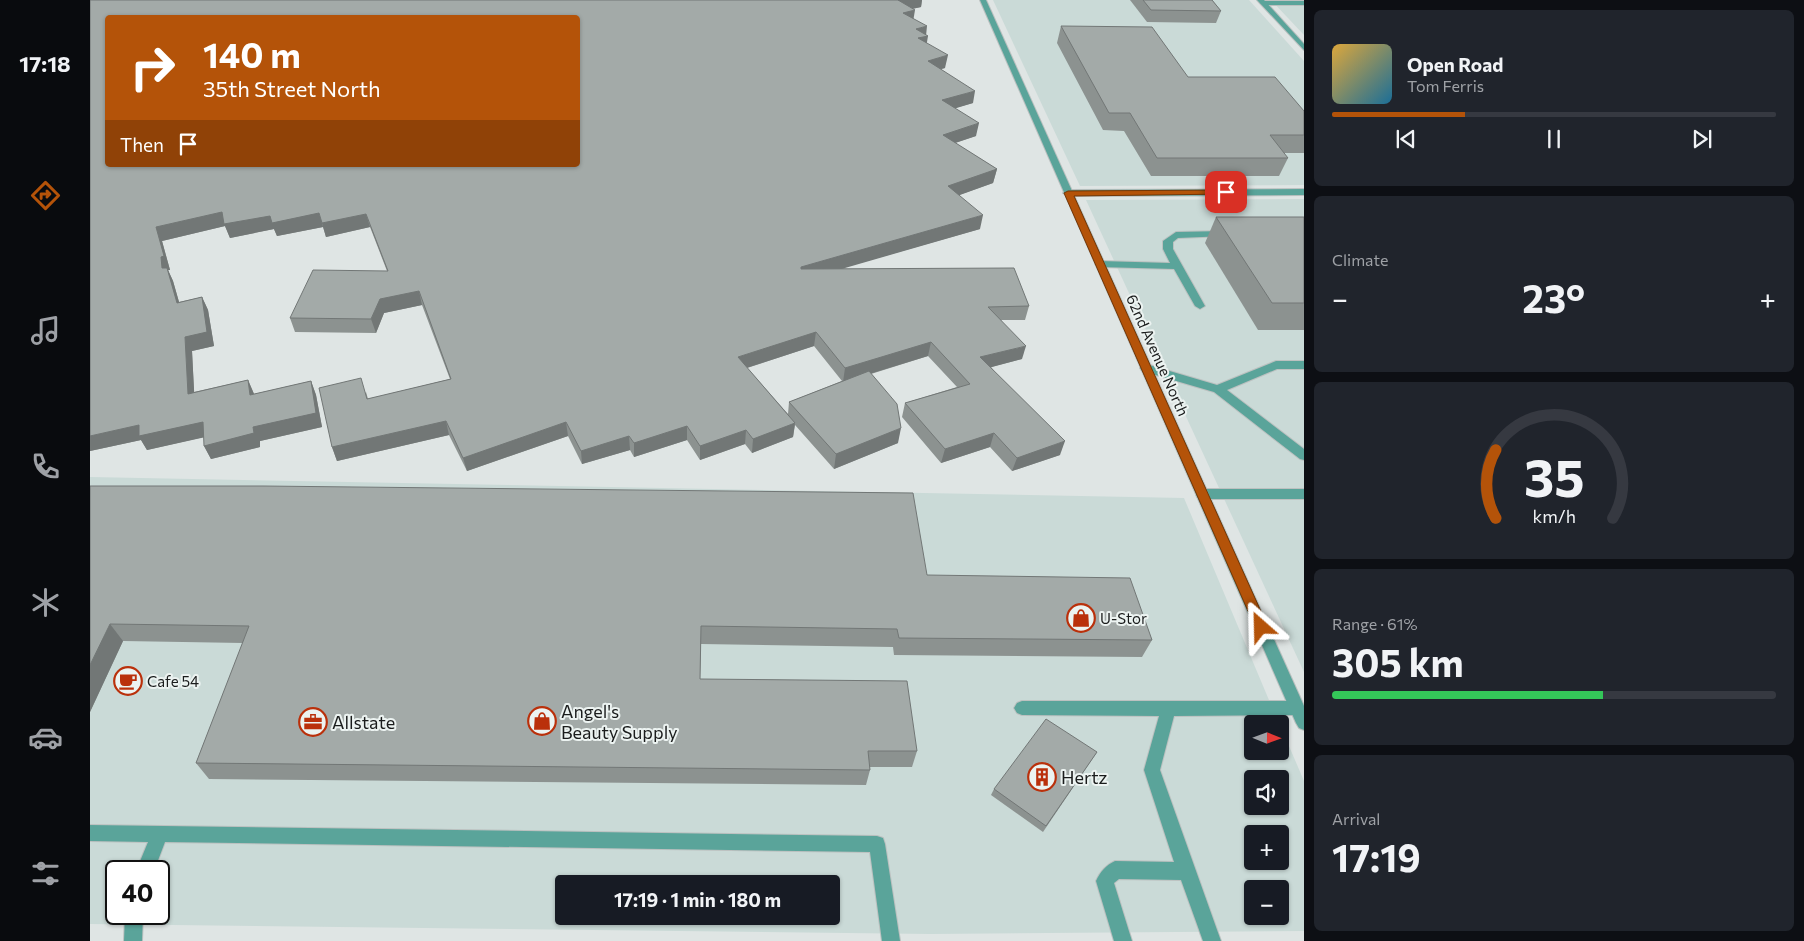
<!DOCTYPE html>
<meta charset="utf-8">
<style>
:root{--surface:#171b24;--page:#20242c;--text:#f1f3f6;--muted:#9ea1a6;--line:#363941;--accent:#b45309}
body{margin:0;font-family:Commissioner,sans-serif;background:var(--page);color:var(--text);height:100vh;display:flex;flex-direction:column;font-size:19px;white-space:nowrap}
*{box-sizing:border-box;margin:0}
p{font-size:16px;color:var(--muted)}
.icon{flex:none;width:28px;height:28px;fill:none;stroke:currentColor;stroke-width:2;stroke-linecap:round;stroke-linejoin:round}
.map{position:relative;flex:1;overflow:hidden}
.details{display:flex;flex-direction:column;gap:10px;padding:10px;background:#0d0f14;width:500px}
.details>*{flex:none}
.top-card{position:absolute;left:15px;top:15px;width:475px;height:152px;border-radius:5px;box-shadow:0 1px 4px #0004;background:#b45309;color:#fff;overflow:hidden}
.needle{width:32px;rotate:91deg}
.tools{position:absolute;left:1154px;top:715px;display:grid;gap:10px}
.tools a{display:grid;place-items:center;width:45px;height:45px;border-radius:5px;background:var(--surface);box-shadow:0 1px 4px #0004;font-size:25px}
.speed{position:absolute;left:15px;top:860px;display:flex;gap:10px;font-size:25px;font-weight:700;text-align:center}
.speed>*{display:grid;place-content:center;width:65px;height:65px;border-radius:50%;background:var(--surface);box-shadow:0 1px 4px #0004;line-height:1}
.speed .limit{border:2px solid #111;border-radius:8px;background:#fff;color:#111}
.pin{position:absolute;display:grid;place-items:center;width:42px;height:42px;color:#fff;margin:-21px;border-radius:10px;box-shadow:0 2px 8px #0006}
.me{position:absolute;width:55px;margin:-28px;rotate:335deg;stroke-linejoin:round;filter:drop-shadow(0 0 4px #0008)}
.turn{display:flex;align-items:center;gap:18px;height:105px;padding:0 15px;font-size:22px}
.turn .icon{width:65px;height:65px;stroke-width:2.5}
.turn b{display:block;font-size:35px;line-height:42px}
.then{display:flex;align-items:center;height:48px;padding:0 15px;background:#0003;gap:10px;font-size:19px}
.big{font-size:38px;font-weight:700;line-height:1.1}
.details .widget{flex:1;display:flex;flex-direction:column;justify-content:center;gap:8px;min-width:0;padding:0 18px;border-radius:8px;background:var(--page)}
.details .dial{align-items:center;gap:0}
.dial svg{height:130px;overflow:visible;fill:none;stroke:var(--line);stroke-width:7;stroke-linecap:round;text-anchor:middle}
.dial text{fill:var(--text);stroke:none}
.song{display:flex;align-items:center;gap:15px}
.cover{width:60px;height:60px;border-radius:8px;background:linear-gradient(135deg,hsl(40 70% 55%),hsl(200 70% 35%))}
.played{height:5px;border-radius:2px;background:linear-gradient(90deg,var(--accent) 30%,var(--line) 30%)}
.keys{display:flex;justify-content:space-around;direction:ltr}
.heat{display:flex;justify-content:space-between;align-items:center;font-size:28px;direction:ltr}
.charge{height:8px;border-radius:4px;background:linear-gradient(90deg,#34c759 61%,var(--line) 0)}
.trip{position:absolute;left:465px;top:875px;width:285px;height:50px;border-radius:5px;background:var(--surface);box-shadow:0 1px 4px #0004;font-weight:700;line-height:50px;text-align:center}
main{display:flex;flex:1;min-height:0}
.menu{display:flex;flex-direction:column;width:90px;justify-content:space-around;align-items:center;background:#090b0e;color:var(--muted)}
.menu .icon{width:35px;height:35px}
.menu .selected{color:var(--accent)}
.menu b{font-size:22px;color:var(--text)}
.map>svg:first-child{display:block}
</style>
<main>
<nav class="menu">
<b>17:18</b>
<svg class="icon selected" aria-label="directions" viewBox="0 0 24 24"><path d="M12 3l9 9-9 9-9-9zM9 14v-3h6M13 9l2 2-2 2"/></svg>
<svg class="icon" aria-label="music" viewBox="0 0 24 24"><path d="M9 18V5l10-2v13"/><circle cx="6" cy="18" r="3"/><circle cx="16" cy="16" r="3"/></svg>
<svg class="icon" aria-label="phone" viewBox="0 0 24 24"><path d="M5 4h4l2 5-3 2q2 4 5 5l2-3 5 2v4C11 20 4 13 5 4z"/></svg>
<svg class="icon" aria-label="climate" viewBox="0 0 24 24"><path d="M12 3v18M4 7l16 10M4 17L20 7"/></svg>
<svg class="icon" aria-label="car" viewBox="0 0 24 24"><path d="M5 17H2v-5l4-1 3-4h7l3 4 3 1v5h-3M9 17h6M6 11h13"/><circle cx="7" cy="17" r="2"/><circle cx="17" cy="17" r="2"/></svg>
<svg class="icon" aria-label="filters" viewBox="0 0 24 24"><path d="M4 7h16M4 17h16"/><circle cx="9" cy="7" r="2"/><circle cx="15" cy="17" r="2"/></svg>
</nav>
<div class="map">
<svg width="1214" height="941" viewBox="0 0 1214 941">
<rect width="100%" height="100%" fill="#dfe5e4"/>
<!-- built -->
<g fill="#cadad7" fill-rule="evenodd">
<path d="M903,0H1159L1214,61V185L990,186Z"/>
<path d="M1181,0H1214V35Z"/>
<path d="M1214,199V672L996,200Z"/>
<path d="M0,477L1094,498L1189,724H1162V751H1190V725L1214,781V931L841,934L0,924ZM1162,779H1190V806H1162ZM1162,834H1190V861H1162ZM26,871H69V914H26ZM474,884H741V916H474ZM1162,889H1190V916H1162Z"/>
</g>
<g fill="none" stroke-linecap="round" stroke-linejoin="round">
<defs>
<g id="service">
<path d="M1214,1V5H1173L1170,3L1173,1Z"/>
<path d="M1134,231L1137,232V236L1088,238L1083,242V249L1115,306L1110,309L1105,306L1084,269L1010,267L1005,264L1010,261L1080,263L1073,249V241L1086,232Z"/>
<path d="M1186,361H1214V369H1187L1137,390L1214,449V460L1210,459L1124,392L1052,371L1050,368L1056,364L1127,385Z"/>
<path d="M1112,489H1214V499H1112L1107,497L1106,494L1107,491Z"/>
<path d="M932,701H1207L1212,703L1214,709L1212,713L1207,715L1084,716L1070,770L1131,941H1113L1091,880L1029,879L1024,883L1042,941H1024L1006,881C1010,872 1016,865 1025,861L1084,862L1054,770L1069,716L932,715L927,713L924,708L927,703Z"/>
<path d="M0,825L787,836L793,838L795,844L810,941H792L780,852L75,842L64,871H46L58,842L0,841Z"/>
<path d="M35,914H53L52,941H34Z"/>
</g>
<g id="minor">
<path d="M1167,0H1174L1214,44V50Z"/>
<path d="M1214,189V195L978,196L973,193L978,190Z"/>
</g>
<path id="tertiary" d="M890,0H896L1214,706V730L1209,728L1206,723Z"/>
</defs>
<!-- service casing -->
<use href="#service" stroke="#bcc1c0" stroke-width="2"/>
<!-- minor casing -->
<use href="#minor" stroke="#bcc1c0" stroke-width="2"/>
<!-- tertiary casing -->
<use href="#tertiary" stroke="#bcc1c0" stroke-width="2"/>
<!-- service -->
<use href="#service" fill="#5aa49a" fill-rule="evenodd"/>
<!-- minor -->
<use href="#minor" fill="#5aa49a" fill-rule="evenodd"/>
<!-- tertiary -->
<use href="#tertiary" fill="#5aa49a" fill-rule="evenodd"/>
</g>
<!-- wall -->
<g fill="#8c9290" fill-rule="evenodd">
<path d="M0,0H832L831,7L822,9L823,19L836,35V43L855,68L851,69L883,103L865,108L886,136L865,143L907,169L903,183L869,195L890,229L752,268L939,306L935,320H911L932,359L901,367L970,455L922,471L900,447L851,463L812,417L815,403L867,387L838,356L781,374L808,443L744,469L705,425L703,437L662,453L655,444L610,460L597,440L544,457L540,450L492,464L478,436L377,471L359,435L247,461L242,447L276,392L278,399L360,379L332,305L294,313L286,333L205,332L200,318L297,271L280,227L236,237L233,227L187,236L184,229L140,238L135,226L72,241L80,270H78L83,281L89,302L112,297L118,310L124,346L102,351L104,392L158,380L164,394L221,381L226,395L232,427L170,441V447L121,459L114,446V437L57,450L51,440L0,451ZM724,346L752,381L699,402L698,414L657,368Z"/>
<path d="M1040,0H1122L1131,11L1126,23L1057,22Z"/>
<path d="M971,26L1098,77L1214,111V153H1193L1198,158L1189,176H1061L1034,131L1013,130L967,43Z"/>
<path d="M1126,217H1214V330H1168L1115,243Z"/>
<path d="M0,486L837,575L1062,640L1052,657L804,655L803,647L611,644L610,679L827,751L822,767H780V770L776,785L119,779L106,763L153,643L33,641L0,712Z"/>
<path d="M1007,752L953,832L901,795L904,789Z"/>
</g>
<!-- shaded-wall -->
<g fill="#727776">
<path d="M808,0H832L831,7L807,12Z"/>
<path d="M825,10L823,22L813,13Z"/>
<path d="M837,26L836,36H838L836,48L825,41L826,29Z"/>
<path d="M858,55L855,68L836,73L838,61Z"/>
<path d="M885,91L883,103L850,113L852,100Z"/>
<path d="M889,123L886,136L850,148L853,135Z"/>
<path d="M907,169L903,183L856,200L858,186Z"/>
<path d="M132,212L180,216L229,213L233,227L187,236L184,229L140,238L135,226L72,241L80,270H78L83,281L93,316L72,268L66,227Z"/>
<path d="M276,214L280,227L236,237L232,223Z"/>
<path d="M893,215L890,229L710,281L711,267Z"/>
<path d="M329,291L332,305L294,313L286,333L281,319L290,299Z"/>
<path d="M112,297L118,310L124,346L102,351L105,408L98,394L95,337Z"/>
<path d="M726,332L724,346L647,371L648,357Z"/>
<path d="M841,342L838,356L753,382L755,368Z"/>
<path d="M936,346L932,359L887,371L890,357Z"/>
<path d="M158,380L164,394L160,395Z"/>
<path d="M221,381L226,395L232,427L170,441V447L121,459L114,446L163,427Z"/>
<path d="M356,421L359,435L247,461L242,447Z"/>
<path d="M113,422L120,436L57,450L51,440L0,451V436L49,425Z"/>
<path d="M476,422L478,436L377,471L373,458Z"/>
<path d="M705,423L703,437L662,453L663,439Z"/>
<path d="M597,426V440L544,457V443Z"/>
<path d="M811,428L808,443L744,469L746,454Z"/>
<path d="M656,430L655,444L610,460V446Z"/>
<path d="M904,433L900,447L851,463L855,449Z"/>
<path d="M539,436L540,450L492,464L491,451Z"/>
<path d="M975,441L970,455L922,471L927,458Z"/>
<path d="M20,624L33,641L0,712V665Z"/>
</g>
<!-- building -->
<g fill="#a3aaa8" stroke="#727776" fill-rule="evenodd">
<path d="M0,0H810H808L825,10L813,13L837,26L826,29L838,36L828,38L858,55L838,61L885,91L852,100L889,123L853,135L907,169L858,186L893,215L711,267V269L924,268L939,306L898,307L936,346L890,357L975,441L927,458L904,433L855,449L815,403L880,384L841,342L755,368L726,332L648,357L705,423L663,439L656,430L610,446L597,426L544,443L539,436L491,451L476,422L373,458L356,421L242,447L229,388L271,378L277,399L361,379L329,291L290,299L281,319L200,318L223,270L298,271L276,214L232,223L229,213L182,223L180,216L134,224L132,212L66,227L74,256L71,257L72,268H77L87,303L112,297L117,332L95,337L98,394L158,380L160,395L221,381L226,413L163,427L164,433L114,446L113,422L49,436V425L0,436ZM18,18H488V165H18Z"/>
<path d="M1053,0H1122L1131,11L1061,10Z"/>
<path d="M971,26L1062,27L1098,77H1185L1214,111V135H1180L1198,158H1067L1040,113H1019Z"/>
<path d="M1126,217H1214V303H1182Z"/>
<path d="M779,371L807,404L811,428L746,454L699,402Z"/>
<path d="M0,486H173L823,493L837,575L1040,578L1062,640L809,638L807,629L611,626L610,679L817,681L827,751H778L780,770L106,763L159,626L20,624L0,665Z"/>
<path d="M956,719L1007,752L956,826L904,789Z"/>
</g>
<!-- route -->
<path fill="#b45309" stroke="#753606" d="M1136,190L1139,191V194L984,196L1178,627L1176,631L1171,632L1167,631L1165,627L974,193L978,191Z"/>
<!-- icons -->
<defs>
<symbol id="shop-ring" viewBox="-11 -11 22 22"><circle r="9.5" fill="#ecf3f1" stroke="#ba300b" stroke-width="1.5"/><path d="M-5-2.5h2.3a2.7 3.5 0 0 1 5.4 0H5L5.5 6h-11ZM-1.5-2.5h3a1.5 2.3 0 0 0-3 0Z" fill="#ba300b"/></symbol>
<symbol id="cafe-ring" viewBox="-11 -11 22 22"><circle r="9.5" fill="#ecf3f1" stroke="#ba300b" stroke-width="1.5"/><path d="M-5.5-4.5H6V0H3Q3 3.5 0 3.5H-2.5Q-5.5 3.5-5.5 0ZM3-3.2v2h1.7v-2ZM-6 4.5H4V6H-6Z" fill="#ba300b"/></symbol>
<symbol id="office-ring" viewBox="-11 -11 22 22"><circle r="9.5" fill="#ecf3f1" stroke="#ba300b" stroke-width="1.5"/><path d="M-6-3h4V-5.5h4V-3h4V5H-6ZM-1-4.5V-3h2v-1.5ZM-6 0V1H6V0Z" fill="#ba300b"/></symbol>
<symbol id="building-ring" viewBox="-11 -11 22 22"><circle r="9.5" fill="#ecf3f1" stroke="#ba300b" stroke-width="1.5"/><path d="M-4-6H4V6H1V3H-1V6H-4ZM-2.5-4.3h1.7v1.8h-1.7ZM.8-4.3h1.7v1.8H.8ZM-2.5-1h1.7V.8h-1.7ZM.8-1h1.7V.8H.8Z" fill="#ba300b"/></symbol>
</defs>
<g fill-rule="evenodd">
<use href="#shop-ring" x="975" y="602" width="32" height="32"/>
<use href="#cafe-ring" x="22" y="665" width="32" height="32"/>
<use href="#shop-ring" x="436" y="705" width="32" height="32"/>
<use href="#office-ring" x="207" y="706" width="32" height="32"/>
<use href="#building-ring" x="936" y="761" width="32" height="32"/>
</g>
<g text-anchor="middle" dominant-baseline="central" stroke-width="4" stroke-linejoin="round" paint-order="stroke">
<!-- street labels -->
<g font-size="15" fill="#1a1c1c" stroke="#ecf3f1">
<text transform="translate(1068 355) rotate(66)">62nd Avenue North</text>
</g>
<!-- poi labels -->
<g font-size="15" fill="#1a1c1c" stroke="#ecf3f1" text-anchor="start">
<text x="1010" y="618">U-Stor</text>
<text x="57" y="681">Cafe 54</text>
</g>
<!-- near-poi labels -->
<g font-size="18" fill="#1a1c1c" stroke="#ecf3f1" text-anchor="start">
<text x="471" y="711">Angel's<tspan x="471" dy="21">Beauty Supply</tspan></text>
<text x="242" y="722">Allstate</text>
<text x="971" y="777">Hertz</text>
</g>
</g>
</svg>
<div class="tools">
<a><svg class="needle" viewBox="-14 -14 28 28"><path d="M0-13l5 13h-10z" fill="#e53935"/><path d="M0 13l5-13h-10z" fill="#9ea1a6"/></svg></a>
<a><svg class="icon" aria-label="sound" viewBox="0 0 24 24"><path d="M4 9h4l5-4v14l-5-4H4zM17 9q2 3 0 6"/></svg></a>
<a>+</a>
<a>−</a>
</div>
<div class="speed"><div class="limit">40</div></div>
<div class="pin" style="left:1136px;top:192px;background:#d93025"><svg class="icon" aria-label="arrive" viewBox="0 0 24 24"><path d="M6 21V4h12l-3 4 3 4H6"/></svg></div>
<svg class="me" style="left:1171px;top:627px" viewBox="-20 -20 40 40"><path d="M0-17L14 15 0 8-14 15z" fill="#b45309" stroke="#fff" stroke-width="4"/></svg>
<div class="trip">17:19 · 1 min · 180 m</div>
<div class="top-card">
<div class="turn"><svg class="icon" aria-label="right" viewBox="0 0 24 24"><path d="M7 20v-9h11M14 6l5 5-5 5"/></svg><div><b>140 m</b>35th Street North</div></div>
<div class="then">Then<svg class="icon" aria-label="arrive" viewBox="0 0 24 24"><path d="M6 21V4h12l-3 4 3 4H6"/></svg></div>
</div>
</div>
<section class="details">
<div class="widget">
<div class="song"><i class="cover"></i><div><b>Open Road</b><p>Tom Ferris</p></div></div>
<div class="played"></div>
<div class="keys"><svg class="icon" aria-label="previous" viewBox="0 0 24 24"><path d="M18 5L8 12l10 7zM5 5v14"/></svg><svg class="icon" aria-label="pause" viewBox="0 0 24 24"><path d="M8 5v14M16 5v14"/></svg><svg class="icon" aria-label="next" viewBox="0 0 24 24"><path d="M6 5l10 7-10 7zM19 5v14"/></svg></div>
</div>
<div class="widget"><p>Climate</p>
<div class="heat"><a>−</a><b class="big">23°</b><a>+</a></div>
</div>
<div class="widget dial"><svg viewBox="0 0 100 80">
<path d="M14 69A42 42 0 1 1 86 69"/>
<path d="M14 69A42 42 0 0 1 14 27" stroke="#b45309"/>
<text x="50" y="56" font-size="32" font-weight="700">35</text>
<text x="50" y="72" font-size="11">km/h</text>
</svg></div>
<div class="widget"><p>Range · 61%</p><b class="big">305 km</b><div class="charge"></div></div>
<div class="widget"><p>Arrival</p><b class="big">17:19</b></div>
</section>
</main>
